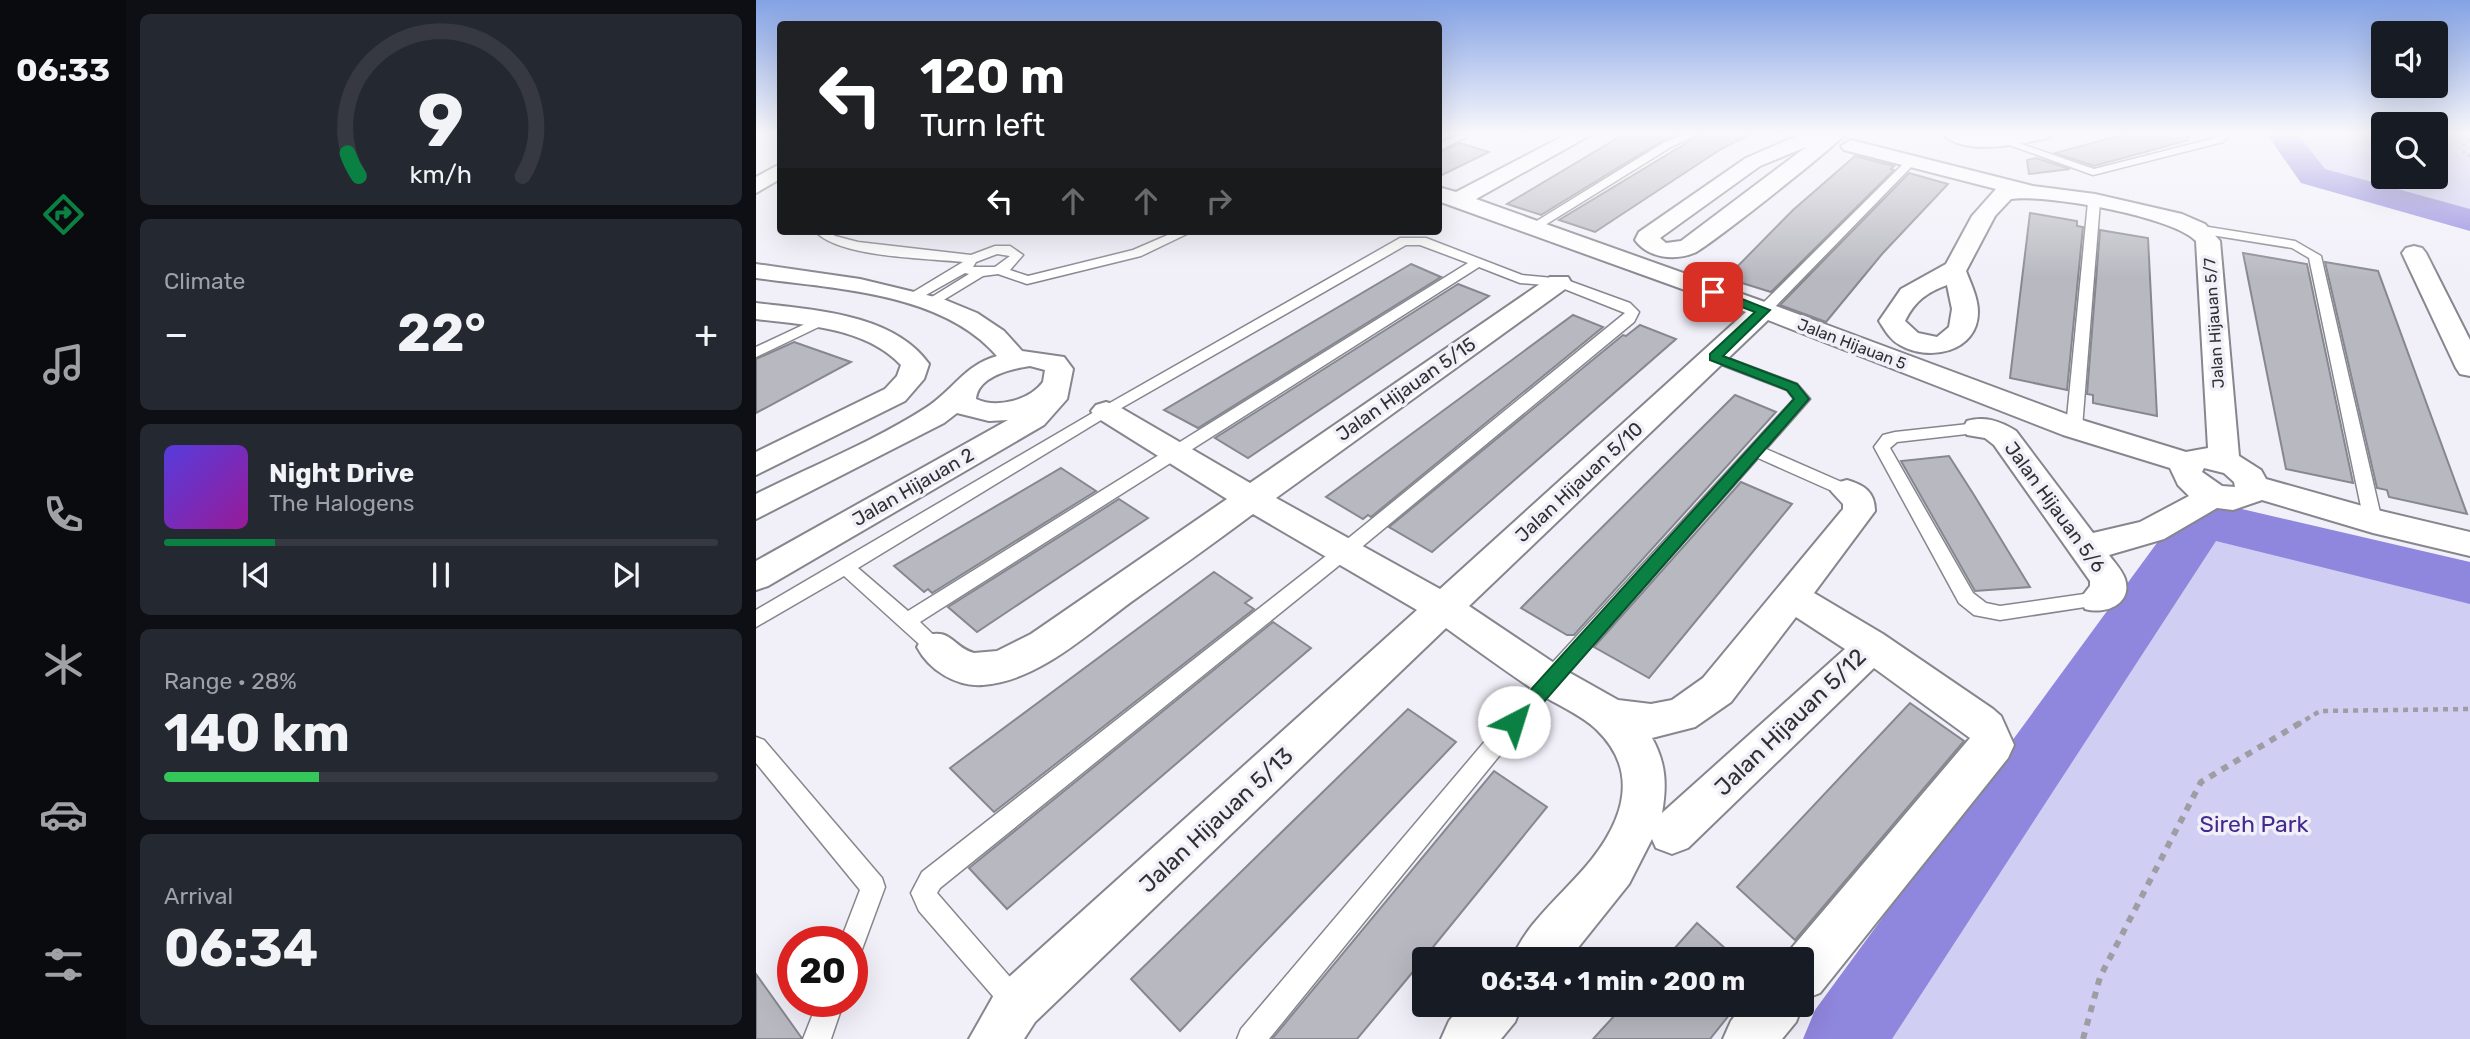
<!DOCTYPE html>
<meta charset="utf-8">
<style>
:root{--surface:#171b24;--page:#242831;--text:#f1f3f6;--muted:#9ea1a6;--line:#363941;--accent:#0b8043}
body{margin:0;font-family:Rubik,sans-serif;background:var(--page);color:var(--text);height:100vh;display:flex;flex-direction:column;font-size:26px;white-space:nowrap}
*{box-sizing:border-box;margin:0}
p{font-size:23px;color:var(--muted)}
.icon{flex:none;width:38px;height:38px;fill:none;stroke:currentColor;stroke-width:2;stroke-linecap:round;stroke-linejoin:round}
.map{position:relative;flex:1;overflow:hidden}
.drawer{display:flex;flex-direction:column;gap:14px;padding:14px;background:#0d0f14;width:630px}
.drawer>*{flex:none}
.hud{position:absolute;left:21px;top:21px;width:665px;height:214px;border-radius:7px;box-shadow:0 7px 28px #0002;background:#202124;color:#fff;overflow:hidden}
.buttons{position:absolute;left:1615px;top:21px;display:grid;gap:14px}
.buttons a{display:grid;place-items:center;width:77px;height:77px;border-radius:7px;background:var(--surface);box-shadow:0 7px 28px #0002;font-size:35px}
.speed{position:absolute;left:21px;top:926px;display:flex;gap:14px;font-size:35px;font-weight:700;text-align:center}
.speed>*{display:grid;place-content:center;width:91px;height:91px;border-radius:50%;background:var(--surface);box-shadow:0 7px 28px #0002;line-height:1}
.speed .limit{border:10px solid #d22;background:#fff;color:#111}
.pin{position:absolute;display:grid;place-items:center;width:60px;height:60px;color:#fff;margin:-30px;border-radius:14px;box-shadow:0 4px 10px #0006}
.me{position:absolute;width:77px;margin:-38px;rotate:40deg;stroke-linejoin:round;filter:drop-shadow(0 0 5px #0008)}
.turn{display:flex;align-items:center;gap:24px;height:147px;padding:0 28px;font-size:32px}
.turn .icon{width:91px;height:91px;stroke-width:2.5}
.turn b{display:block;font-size:49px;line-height:60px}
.lanes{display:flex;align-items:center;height:66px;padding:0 28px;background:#0003;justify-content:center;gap:35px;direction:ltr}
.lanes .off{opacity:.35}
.big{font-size:52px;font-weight:700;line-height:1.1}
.drawer .widget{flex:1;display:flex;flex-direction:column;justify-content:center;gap:10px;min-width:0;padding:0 24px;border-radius:10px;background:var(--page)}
.drawer .dial{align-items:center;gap:0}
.dial svg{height:182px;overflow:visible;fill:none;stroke:var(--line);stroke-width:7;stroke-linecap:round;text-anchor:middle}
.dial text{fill:var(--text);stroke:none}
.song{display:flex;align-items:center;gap:21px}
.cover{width:84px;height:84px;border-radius:10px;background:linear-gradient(135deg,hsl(250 70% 55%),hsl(300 70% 35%))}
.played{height:7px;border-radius:4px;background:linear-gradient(90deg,var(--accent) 20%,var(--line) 20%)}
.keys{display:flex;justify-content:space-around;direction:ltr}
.heat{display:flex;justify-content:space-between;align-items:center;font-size:38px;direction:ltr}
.charge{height:10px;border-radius:5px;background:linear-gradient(90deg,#34c759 28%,var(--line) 0)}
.trip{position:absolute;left:656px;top:947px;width:402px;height:70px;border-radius:7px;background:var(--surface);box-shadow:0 7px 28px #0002;font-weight:700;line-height:70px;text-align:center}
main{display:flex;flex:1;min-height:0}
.menu{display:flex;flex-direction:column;width:126px;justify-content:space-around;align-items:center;background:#090b0e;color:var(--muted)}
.menu .icon{width:49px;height:49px}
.menu .current{color:var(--accent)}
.menu b{font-size:32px;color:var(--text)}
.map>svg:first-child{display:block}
</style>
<main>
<nav class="menu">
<b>06:33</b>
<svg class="icon current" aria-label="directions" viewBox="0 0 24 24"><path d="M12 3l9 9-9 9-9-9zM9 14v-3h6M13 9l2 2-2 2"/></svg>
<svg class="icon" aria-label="music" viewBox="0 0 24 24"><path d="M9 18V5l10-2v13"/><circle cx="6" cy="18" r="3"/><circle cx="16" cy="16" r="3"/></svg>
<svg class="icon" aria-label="phone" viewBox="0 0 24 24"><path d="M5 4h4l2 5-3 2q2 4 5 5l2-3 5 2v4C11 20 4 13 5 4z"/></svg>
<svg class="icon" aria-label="climate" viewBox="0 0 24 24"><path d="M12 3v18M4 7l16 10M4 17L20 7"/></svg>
<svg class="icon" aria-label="car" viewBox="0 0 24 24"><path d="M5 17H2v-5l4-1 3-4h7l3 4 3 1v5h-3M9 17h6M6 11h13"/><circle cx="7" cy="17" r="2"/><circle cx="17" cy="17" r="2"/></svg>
<svg class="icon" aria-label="filters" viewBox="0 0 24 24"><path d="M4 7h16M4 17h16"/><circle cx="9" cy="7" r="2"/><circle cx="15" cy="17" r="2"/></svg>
</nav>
<section class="drawer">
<div class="widget dial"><svg viewBox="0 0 100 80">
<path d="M14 69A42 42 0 1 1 86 69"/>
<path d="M14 69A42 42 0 0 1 9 59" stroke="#0b8043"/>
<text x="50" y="56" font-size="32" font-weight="700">9</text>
<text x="50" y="72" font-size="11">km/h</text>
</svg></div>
<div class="widget"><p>Climate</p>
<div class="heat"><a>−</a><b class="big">22°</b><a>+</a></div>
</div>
<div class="widget">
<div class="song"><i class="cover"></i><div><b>Night Drive</b><p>The Halogens</p></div></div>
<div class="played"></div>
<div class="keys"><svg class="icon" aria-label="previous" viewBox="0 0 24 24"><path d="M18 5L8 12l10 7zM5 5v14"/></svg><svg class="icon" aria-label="pause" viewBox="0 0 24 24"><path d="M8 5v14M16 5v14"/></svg><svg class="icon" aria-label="next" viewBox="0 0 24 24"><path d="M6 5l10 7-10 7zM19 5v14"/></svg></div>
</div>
<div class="widget"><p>Range · 28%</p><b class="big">140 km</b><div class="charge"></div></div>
<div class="widget"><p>Arrival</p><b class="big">06:34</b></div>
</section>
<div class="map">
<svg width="1714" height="1039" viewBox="0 0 1714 1039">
<rect width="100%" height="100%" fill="#f1f0f9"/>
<!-- green -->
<g fill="#d0cef3">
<path d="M1525,133H1627L1628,177H1680V133H1714V220L1557,176Z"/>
<path d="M1447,519L1714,583V1039H1088Z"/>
</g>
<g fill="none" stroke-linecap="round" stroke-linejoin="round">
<!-- river -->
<g fill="#8f86dd" fill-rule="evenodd">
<path d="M1510,133H1541L1569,169L1714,209V231L1545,183Z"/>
<path d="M1447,500L1714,562V604L1460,541L1136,1039H1047L1059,1010L1428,506Z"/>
</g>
</g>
<!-- building -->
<g fill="#b8b8c0" stroke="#87878f" stroke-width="2">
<path d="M870,133H924L906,141L785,215L751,204Z"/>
<path d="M947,133H997L965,149L839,232L803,220Z"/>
<path d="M1373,133H1432L1433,140L1338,166L1299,153Z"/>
<path d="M704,143L733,152L682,177V153Z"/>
<path d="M1099,156L1138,166L1135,169L1138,170L1015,292L970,278L1037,210Z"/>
<path d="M1280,158L1314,169L1273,174L1271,160Z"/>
<path d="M1153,173L1192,184L1126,254L1070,322L1024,305Z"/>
<path d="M1274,213L1321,221V226L1327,227L1311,390L1254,378Z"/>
<path d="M1344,230L1392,238L1401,416L1337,403V395L1331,394Z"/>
<path d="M1487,253L1551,264L1597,483L1530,469Z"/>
<path d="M1569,262L1622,271L1711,514L1633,497L1631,490L1621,488Z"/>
<path d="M655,264L685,277L442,428L408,410Z"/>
<path d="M702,284L733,296L492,458L459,438Z"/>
<path d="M817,315L847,327L615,517L612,515L607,519L570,497Z"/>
<path d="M884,325L920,339L676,552L633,527L867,335L870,336Z"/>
<path d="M38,342L95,362L0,413V359Z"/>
<path d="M979,395L1020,412L818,635H811L765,608Z"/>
<path d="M1193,456L1218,495L1274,587L1219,591L1145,461Z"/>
<path d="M305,468L340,491L176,593L172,589L168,592L138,566Z"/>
<path d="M985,482L1036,504L893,678L838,647Z"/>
<path d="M363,499L392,518L221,632L192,607Z"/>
<path d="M458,572L496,598L489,603L498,609L238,812L194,768Z"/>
<path d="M517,622L555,648L251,909L213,868Z"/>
<path d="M1154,703L1208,741L1039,940L981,887Z"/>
<path d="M652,709L700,742L424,1031L375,979Z"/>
<path d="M738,771L791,807L651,979L601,1039H516Z"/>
<path d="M941,923L981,959H909Z"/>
<path d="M0,974L45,1037V1039H0Z"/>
<path d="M869,1004H982L954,1039H837Z"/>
</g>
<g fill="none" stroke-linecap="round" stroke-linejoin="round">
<defs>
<g id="service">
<path d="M705,133H718L682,151V144Z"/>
<path d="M931,133H945L915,147L781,230L771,227L907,143Z"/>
<path d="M1457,133H1468L1471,137L1467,142L1337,175L1245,142L1254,140L1338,169L1459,138Z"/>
<path d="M1152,159L1161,161L1013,313H1003V307Z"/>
<path d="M1338,199L1344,202L1326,428L1318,433L1310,428L1332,202Z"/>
<path d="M1440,225L1539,241L1565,256L1626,521L1623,525L1617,527L1608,521L1553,258L1536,248L1436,232L1434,229Z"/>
<path d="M59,231H72L79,236L102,242L215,255L239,246H254L267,255L254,270L272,276L377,250L421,231H437L385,256L271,284L242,274L227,276L176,307L171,306V300L213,274L209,273L161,300L156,301L149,297L207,262C171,258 83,258 59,231ZM241,254L254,256L239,267H217L220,262Z"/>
<path d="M644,238H670L766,275L808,279L874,303L883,312L878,322L596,555L184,888L181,893L267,992L271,1001L267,1010L258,1014L249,1010L163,911L155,893L166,872L584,545L869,313L801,286L764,283L723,267L164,622L190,647L187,653L180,655L173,653L88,576L0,627V610L345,408ZM650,245H664L712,263L152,611L102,568L355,414Z"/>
<path d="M66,316L71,317V323L0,357V347Z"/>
<path d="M958,353L1041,384L1054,399L1010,449L1097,487L1099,491L1097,495H1085L1002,458L800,686L513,1039H481L485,1029L786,674L1038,399L1031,390L953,360V354Z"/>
<path d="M1222,423L1230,428L1228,432L1141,442L1134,448L1217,593L1230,603L1244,606L1342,592L1349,594L1351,599L1349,604L1244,620L1218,615L1203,603L1118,447L1127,435L1139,432Z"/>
<path d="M0,737L8,740L126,878L129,887L105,952L96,956V942H84L104,890L0,763Z"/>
<path d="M62,1001H88L75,1039H47Z"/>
</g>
<g id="minor">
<path d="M813,133H838L720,199L1017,305L1329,421L1430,452L1452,448L1440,241C1416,216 1290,194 1255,199L1239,216L1210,271C1215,284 1222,298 1222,312C1222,352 1173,362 1144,345C1134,340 1129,330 1123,321L1145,289L1190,264L1216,216L1240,189L1088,150L1085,146L1095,140L1277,186L1339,194L1426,214L1449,224L1464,241L1483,456L1505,470L1510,479L1617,509L1714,532V556L1617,533L1506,500L1477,510L1461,508L1408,539L1353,555C1358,562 1366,570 1369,579C1377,604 1349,615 1329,609L1324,599L1334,586V581L1238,445L1229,438L1211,435L1207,428L1211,421C1229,416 1244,421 1260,431L1337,533L1384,522L1433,496L1422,485L1414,468L1307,435L1012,320L713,606L807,669L862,700L895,704L916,700L947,678L1087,509V504L1075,491L1080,483L1091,480C1108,485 1119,492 1119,511L1058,593L1127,634L1237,709L1245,716L1258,745L1252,758L1064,993L1046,1000V959L1028,957L1214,738L1118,668L932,848L916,854L900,848L896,839L873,884L813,959H756C771,921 810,892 836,859C868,818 883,771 841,730C825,714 798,704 778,690C748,670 719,649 690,628L279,1022L268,1039H213L243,986L661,610L497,514C457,544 416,573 375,602C333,633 282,681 227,685C200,687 173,670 161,647L167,636C196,627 195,646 218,653L241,651L275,634L471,499L340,417L335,411L340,405L350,402L360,405L494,483L794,277H812L815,282L812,287L520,498L684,589L990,312L682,201V187L700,192ZM1191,285L1196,309L1193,327L1181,337L1162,333L1149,321C1159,301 1170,293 1191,285ZM1448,468L1468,473L1478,482L1479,487L1466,486L1446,472ZM1040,617L1089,649L906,813C911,785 910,763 896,738L939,727L975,702Z"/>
<path d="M1048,133H1090C1080,146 952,247 938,253C918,261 892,258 879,240L883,232L990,158ZM1050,147L925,241L910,243L904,238L1004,166Z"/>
<path d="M1186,133H1297L1294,137C1269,144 1205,157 1186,133Z"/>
<path d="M24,164V179L0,193V177Z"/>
<path d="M1658,246L1666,248L1670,253L1714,340V376L1704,374L1700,368L1646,253L1650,248Z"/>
<path d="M0,264L104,279L187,299L221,313L248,331L266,351L308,357L317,369L311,399L288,425L12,586L0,590V561L252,420L233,421L201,413L188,423L0,519V494C54,467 118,441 168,409C196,392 208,365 241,356C186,292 78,289 0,278ZM274,366L289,370L287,382C274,400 241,409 220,399C222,376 255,369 274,366Z"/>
<path d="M0,303C56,310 137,313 173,364L168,379L149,401L0,475V452L129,389L141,376L145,365C109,327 49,325 0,319Z"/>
<path d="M1046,1002L1047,1004L1040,1022L1026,1039H967L975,1021L988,1004Z"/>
<path d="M707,1004H766L759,1022L745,1039H685L693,1021Z"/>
</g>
</defs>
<!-- service casing -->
<use href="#service" stroke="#86868e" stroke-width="3"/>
<!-- minor casing -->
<use href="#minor" stroke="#86868e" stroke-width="4"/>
<!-- path-far2 -->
<path stroke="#9d9da3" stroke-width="2.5" stroke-dasharray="3.5 3.5" stroke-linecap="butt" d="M1714,139L1708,144V153L1714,156"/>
<!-- path-far1 -->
<path stroke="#9d9da3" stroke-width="4.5" stroke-dasharray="5 5" stroke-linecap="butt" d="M1541,725L1564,711L1714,709"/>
<!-- path -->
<path stroke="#9d9da3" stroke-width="6" stroke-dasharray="7 7" stroke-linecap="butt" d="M1327,1039L1344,977L1445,782L1544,723"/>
<!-- service -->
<use href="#service" fill="#fff" fill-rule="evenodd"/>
<!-- minor -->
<use href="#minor" fill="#fff" fill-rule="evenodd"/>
</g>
<!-- sky -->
<linearGradient id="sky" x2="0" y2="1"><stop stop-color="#84a2e4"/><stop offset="0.48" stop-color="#f9f8fc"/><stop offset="1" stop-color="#f9f8fc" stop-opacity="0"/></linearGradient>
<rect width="1714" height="278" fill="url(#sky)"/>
<!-- route -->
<path fill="#0b8043" stroke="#07532c" stroke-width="2" d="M952,289H961L1014,310L967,356L1041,384L1053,399L765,728H751L748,722L751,716L1038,399L1031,390L954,360V354L999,312L952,294Z"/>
<g text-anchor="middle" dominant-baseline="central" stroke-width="7" stroke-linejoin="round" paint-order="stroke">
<!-- far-street labels -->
<g font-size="16" fill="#303033" stroke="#f1f0f9">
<text transform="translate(1458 323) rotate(-94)">Jalan Hijauan 5/7</text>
<text transform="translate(1096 344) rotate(21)">Jalan Hijauan 5</text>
</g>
<!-- street labels -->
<g font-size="19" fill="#303033" stroke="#f1f0f9">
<text transform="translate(650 389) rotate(-35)">Jalan Hijauan 5/15</text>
<text transform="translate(823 482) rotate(-43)">Jalan Hijauan 5/10</text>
<text transform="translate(157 487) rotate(-30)">Jalan Hijauan 2</text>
<text transform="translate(1299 507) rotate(54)">Jalan Hijauan 5/6</text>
</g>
<!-- near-street labels -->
<g font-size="23" fill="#303033" stroke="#f1f0f9">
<text transform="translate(1034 722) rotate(-44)">Jalan Hijauan 5/12</text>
<text transform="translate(460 820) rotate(-43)">Jalan Hijauan 5/13</text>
</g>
<!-- near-park labels -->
<g font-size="23" fill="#422a8f" stroke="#f1f0f9">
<text x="1498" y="824">Sireh Park</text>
</g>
</g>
</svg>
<div class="buttons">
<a><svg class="icon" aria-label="sound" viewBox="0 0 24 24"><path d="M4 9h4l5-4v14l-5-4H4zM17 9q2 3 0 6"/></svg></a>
<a><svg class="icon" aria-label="search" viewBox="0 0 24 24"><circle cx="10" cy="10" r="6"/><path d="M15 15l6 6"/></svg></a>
</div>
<div class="speed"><div class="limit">20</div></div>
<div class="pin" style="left:957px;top:292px;background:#d93025"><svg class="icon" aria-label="arrive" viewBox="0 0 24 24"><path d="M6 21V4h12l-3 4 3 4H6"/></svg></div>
<svg class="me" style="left:758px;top:722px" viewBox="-20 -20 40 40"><circle r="19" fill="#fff"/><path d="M0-13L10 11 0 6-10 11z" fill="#0b8043"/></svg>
<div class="trip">06:34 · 1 min · 200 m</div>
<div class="hud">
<div class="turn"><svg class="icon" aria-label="left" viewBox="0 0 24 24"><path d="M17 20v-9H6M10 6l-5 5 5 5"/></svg><div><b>120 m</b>Turn left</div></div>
<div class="lanes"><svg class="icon" aria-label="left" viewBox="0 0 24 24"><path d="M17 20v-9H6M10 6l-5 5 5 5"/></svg><svg class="icon off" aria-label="ahead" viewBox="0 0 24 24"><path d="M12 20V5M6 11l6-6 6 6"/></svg><svg class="icon off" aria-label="ahead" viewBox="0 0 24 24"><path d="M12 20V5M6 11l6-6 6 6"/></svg><svg class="icon off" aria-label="right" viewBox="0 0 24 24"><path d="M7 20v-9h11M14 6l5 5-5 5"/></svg></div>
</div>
</div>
</main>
